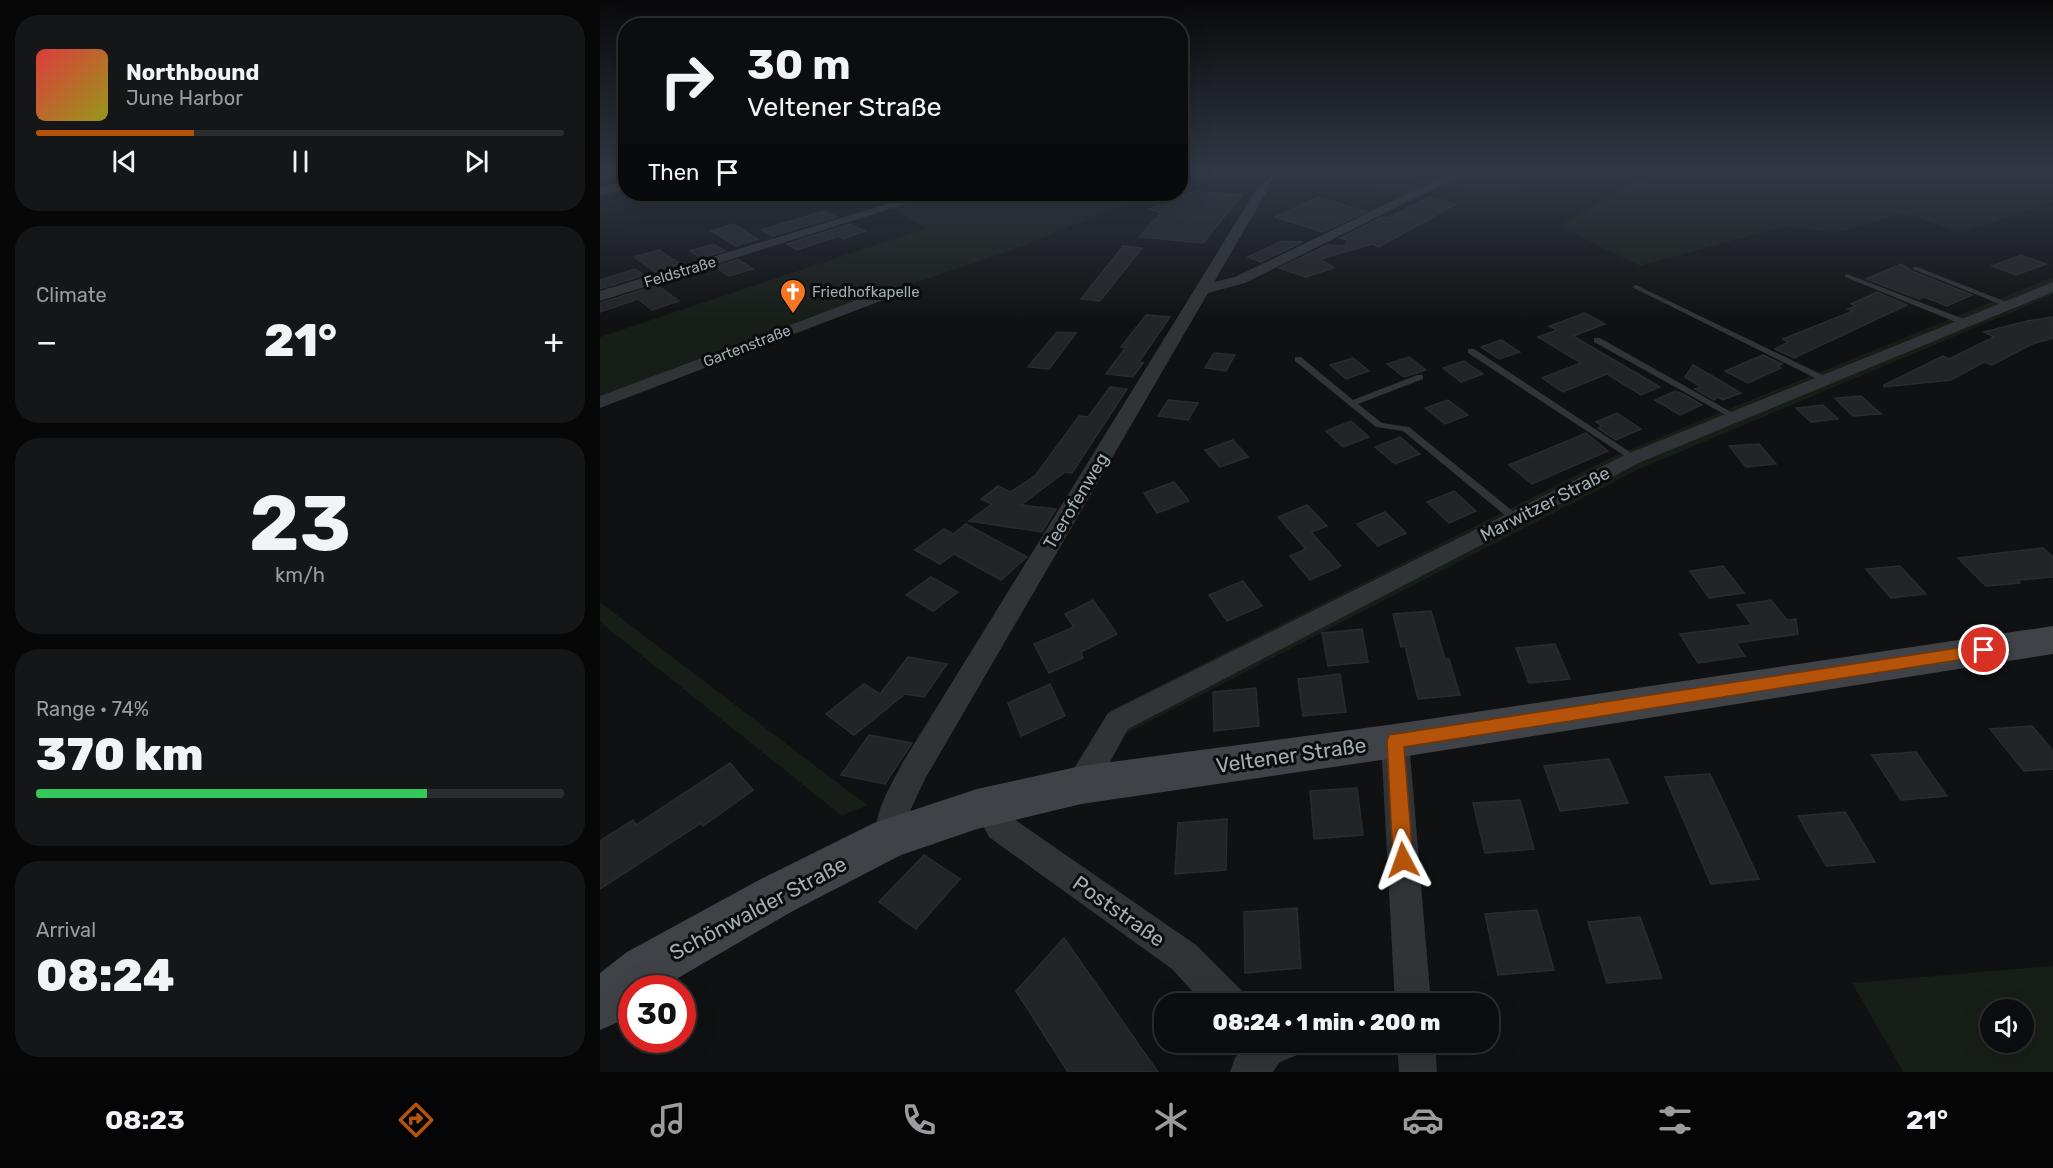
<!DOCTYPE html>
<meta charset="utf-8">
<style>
:root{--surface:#0c0d0e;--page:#151617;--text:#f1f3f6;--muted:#9a9c9e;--line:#2c2d2e;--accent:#b45309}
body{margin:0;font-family:Rubik,sans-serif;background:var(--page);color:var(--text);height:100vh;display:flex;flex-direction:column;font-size:22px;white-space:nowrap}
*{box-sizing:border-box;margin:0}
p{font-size:20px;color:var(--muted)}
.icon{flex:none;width:33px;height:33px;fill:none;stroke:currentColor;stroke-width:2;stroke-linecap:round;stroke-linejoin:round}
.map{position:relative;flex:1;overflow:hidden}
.sheet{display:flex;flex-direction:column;gap:15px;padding:15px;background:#070708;width:600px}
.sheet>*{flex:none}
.top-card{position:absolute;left:18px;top:18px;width:570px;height:183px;border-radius:24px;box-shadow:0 6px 24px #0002,0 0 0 2px var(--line);background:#0c0d0e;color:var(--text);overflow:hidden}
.controls{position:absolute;left:1380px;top:999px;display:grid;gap:12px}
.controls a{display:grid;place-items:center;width:54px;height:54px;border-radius:50%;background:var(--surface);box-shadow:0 6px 24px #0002,0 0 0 2px var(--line);font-size:30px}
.speed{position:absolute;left:18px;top:975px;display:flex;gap:12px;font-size:30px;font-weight:700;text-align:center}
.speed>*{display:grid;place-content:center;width:78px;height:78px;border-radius:50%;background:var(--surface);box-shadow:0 6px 24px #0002,0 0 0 2px var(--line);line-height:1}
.speed .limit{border:9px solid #d22;background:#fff;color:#111}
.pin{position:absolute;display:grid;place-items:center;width:51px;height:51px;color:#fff;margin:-26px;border:3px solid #fff;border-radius:50%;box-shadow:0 2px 6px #0007}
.me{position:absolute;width:66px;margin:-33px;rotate:356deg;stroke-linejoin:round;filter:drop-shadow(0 0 4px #0008)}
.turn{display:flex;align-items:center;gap:21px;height:126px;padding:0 30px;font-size:27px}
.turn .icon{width:78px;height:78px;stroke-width:2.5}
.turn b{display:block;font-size:42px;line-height:51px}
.then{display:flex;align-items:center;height:57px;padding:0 30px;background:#0003;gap:12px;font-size:22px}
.big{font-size:45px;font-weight:800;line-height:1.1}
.sheet .tile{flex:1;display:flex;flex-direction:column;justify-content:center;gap:9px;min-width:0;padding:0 21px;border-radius:24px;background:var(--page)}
.sheet .dial{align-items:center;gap:0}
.dial b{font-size:78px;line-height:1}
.song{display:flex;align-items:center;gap:18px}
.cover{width:72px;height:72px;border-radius:9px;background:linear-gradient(135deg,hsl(0 70% 55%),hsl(60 70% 35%))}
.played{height:6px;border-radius:3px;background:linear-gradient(90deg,var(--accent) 30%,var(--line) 30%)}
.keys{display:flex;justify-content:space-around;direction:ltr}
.heat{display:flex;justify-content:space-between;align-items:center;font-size:33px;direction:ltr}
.charge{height:9px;border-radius:4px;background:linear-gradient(90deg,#34c759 74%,var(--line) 0)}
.trip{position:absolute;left:554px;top:993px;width:345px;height:60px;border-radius:24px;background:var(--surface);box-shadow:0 6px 24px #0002,0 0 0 2px var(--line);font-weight:800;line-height:60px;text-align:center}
.tab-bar{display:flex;height:96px;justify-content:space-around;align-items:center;background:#050506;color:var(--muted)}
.tab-bar .icon{width:42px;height:42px}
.tab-bar .selected{color:var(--accent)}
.tab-bar b{font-size:27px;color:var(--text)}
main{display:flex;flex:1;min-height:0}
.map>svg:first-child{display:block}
</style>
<main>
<section class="sheet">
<div class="tile">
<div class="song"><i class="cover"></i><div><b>Northbound</b><p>June Harbor</p></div></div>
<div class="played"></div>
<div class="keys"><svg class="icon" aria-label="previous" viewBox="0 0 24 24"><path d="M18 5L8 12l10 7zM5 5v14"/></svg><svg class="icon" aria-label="pause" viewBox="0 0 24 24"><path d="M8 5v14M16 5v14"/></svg><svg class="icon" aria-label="next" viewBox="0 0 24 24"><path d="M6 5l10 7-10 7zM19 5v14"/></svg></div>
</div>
<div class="tile"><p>Climate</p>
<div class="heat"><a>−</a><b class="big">21°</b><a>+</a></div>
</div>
<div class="tile dial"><b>23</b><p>km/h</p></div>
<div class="tile"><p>Range · 74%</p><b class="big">370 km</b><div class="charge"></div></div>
<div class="tile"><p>Arrival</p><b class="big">08:24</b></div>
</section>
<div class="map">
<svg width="1453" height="1072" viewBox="0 0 1453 1072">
<rect width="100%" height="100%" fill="#101112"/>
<!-- green -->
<g fill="#171d17" fill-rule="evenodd">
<path d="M605,172H670C647,194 633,180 605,172Z"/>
<path d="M710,172H799L829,179L845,172H917L940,178L899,199L844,184L810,201Z"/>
<path d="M1033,172H1453V202L1360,233L1303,213L1237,233L1185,226L1040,266L959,226L1044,176Z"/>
<path d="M329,194H550L410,251L294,290L286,285L279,294L0,399V337L327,228L287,207Z"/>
<path d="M1453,277V295L1037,470L523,735L511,710L1014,456Z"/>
<path d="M0,602L267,805L242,816L0,622Z"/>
<path d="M1453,966V1072H1303L1252,983ZM1390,1010H1424V1042H1390Z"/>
</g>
<!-- building -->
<g fill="#232426" stroke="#2a2b2e" stroke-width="1.5">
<path d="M594,191L642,195L603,243L539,237L561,213L550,209Z"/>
<path d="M718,197L741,204L766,212L723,232L675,217Z"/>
<path d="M829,197L856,204L779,247L772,244L721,259L734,268L706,277L679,268L727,245L746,246L747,240L740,238L782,217L788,218Z"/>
<path d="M224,211L236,217L173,236L161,230Z"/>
<path d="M133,224L158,239L136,246L111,231Z"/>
<path d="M250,224L265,231L243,239L238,236L197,250L187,244Z"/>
<path d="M682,241L702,242L661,262L648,257Z"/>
<path d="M113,244L125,251L101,258L90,251Z"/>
<path d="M523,246L542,248L500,301L481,299Z"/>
<path d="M59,250L80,264L55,272L34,257Z"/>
<path d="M1421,255L1446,264L1416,275L1392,266Z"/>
<path d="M138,259L153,269L129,276L115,267Z"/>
<path d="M1301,264L1312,271L1372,295L1347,306L1324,297L1319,299L1266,279Z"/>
<path d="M35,269L44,275L0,289V280Z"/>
<path d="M57,285L79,301L52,310L38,299L0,312V303Z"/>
<path d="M1277,292L1307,305L1194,358L1175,349L1188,342L1183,339L1253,311L1248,309L1256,306L1251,304Z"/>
<path d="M985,313L1005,324L973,336L1060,387L1041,395L1007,374L963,392L942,378L981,363L938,337L957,330L949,326Z"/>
<path d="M546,315L570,317L539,362L543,363L533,377L506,374L526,347H521Z"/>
<path d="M1453,317V338L1432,344L1392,365L1384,362L1351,380L1284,387V385L1343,356L1349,359L1394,337L1384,332L1427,321Z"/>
<path d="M457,332L476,333L449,369L428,367Z"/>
<path d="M901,340L920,352L899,359L881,347Z"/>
<path d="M614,353L635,355L626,371L605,368Z"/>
<path d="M1163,355L1182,364L1178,366L1181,368L1148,383L1125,371Z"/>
<path d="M809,357L826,370L804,377L787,364Z"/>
<path d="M753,358L769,371L746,379L730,365Z"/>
<path d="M864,361L883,374L861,382L843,368Z"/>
<path d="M1093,365L1119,380L1141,393L1123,400L1118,397L1114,400L1095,389L1101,387L1085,377Z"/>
<path d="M510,387L527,389L472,473L465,472L421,505L456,509L442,532L369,521L392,504L381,499L398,486L410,492L435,476L479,416L488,417Z"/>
<path d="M1075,391L1083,394L1102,405L1080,415L1055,400Z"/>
<path d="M1261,396L1281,414L1253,416L1235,398Z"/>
<path d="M568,400L598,403L588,420L558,416Z"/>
<path d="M848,400L868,415L845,424L825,408Z"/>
<path d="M1223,405L1238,419L1211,422L1196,408Z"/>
<path d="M1017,413L1041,429L1016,440L998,428L1002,426L996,422Z"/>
<path d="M751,421L769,437L743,447L726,431Z"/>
<path d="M986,433L1008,451L932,484L909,465Z"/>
<path d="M800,437L820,454L795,464L775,447Z"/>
<path d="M633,440L648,457L620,467L605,450Z"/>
<path d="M1159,444L1176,464L1146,467L1129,446Z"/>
<path d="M574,482L589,501L557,513L544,493Z"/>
<path d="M854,491L876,511L849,523L827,502Z"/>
<path d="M707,505L727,526L711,532L741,566L710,580L690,556L706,549L678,517Z"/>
<path d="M785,512L806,533L778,546L757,524Z"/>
<path d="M366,524L427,557L401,580L354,554L340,564L315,550L344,529L353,534Z"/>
<path d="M1443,548L1453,557V577L1418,580L1420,583L1386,586L1358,558Z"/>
<path d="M1123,566L1144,593L1109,598L1090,571Z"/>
<path d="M1300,566L1326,594L1291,598L1266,569Z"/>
<path d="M331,577L358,592L333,611L306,595Z"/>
<path d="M643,581L662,606L627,621L609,595Z"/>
<path d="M493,600L517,634L481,652L483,658L449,673L434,644L474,627L465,614Z"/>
<path d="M1171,600L1187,620L1196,619L1198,634L1136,643L1145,656L1098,663L1080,634L1152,625L1137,605Z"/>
<path d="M831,611L845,659H849L860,695L818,699L805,646L801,647L793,614Z"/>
<path d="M762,629L768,662L728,666L722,633Z"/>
<path d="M955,644L970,679L929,683L916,648Z"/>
<path d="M308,657L347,664L324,697L305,694L254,735L226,714L264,684L280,694Z"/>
<path d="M740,674L746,712L703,716L698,679Z"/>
<path d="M450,684L465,716L421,736L408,703Z"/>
<path d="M656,688L659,726L614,731L613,692Z"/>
<path d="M1432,726L1453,751V769L1424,771L1390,729Z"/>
<path d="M269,735L312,743L285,784L241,775Z"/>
<path d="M1316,752L1347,796L1301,800L1272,755Z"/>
<path d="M1009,759L1028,803L960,811L944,766Z"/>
<path d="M130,763L153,790L103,826L101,823L0,889V841L33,820L36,825Z"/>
<path d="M1110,774L1132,820L1159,879L1111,884L1065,777Z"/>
<path d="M757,788L763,835L714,839L710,791Z"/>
<path d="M920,800L934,849L885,853L873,803Z"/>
<path d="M1245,812L1275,862L1226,866L1198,816Z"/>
<path d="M627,819L626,870L575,874L578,823Z"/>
<path d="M324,855L360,879L316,929L279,902Z"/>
<path d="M697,908L701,968L645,973L644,912Z"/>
<path d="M937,910L954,970L898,975L885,914Z"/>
<path d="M1040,917L1062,978L1007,983L988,922Z"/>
<path d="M464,938L558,1072H468L416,991Z"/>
</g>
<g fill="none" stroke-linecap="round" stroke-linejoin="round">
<!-- service -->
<g fill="#313437" fill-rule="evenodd">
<path d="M674,172H679L665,189H661V187Z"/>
<path d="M1313,267H1317L1414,305L1407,307L1313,269Z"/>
<path d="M1247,274L1369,321L1370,323L1363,325L1245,277V275Z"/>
<path d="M1036,285L1229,378L1230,380L1226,382H1223L1034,288L1032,287Z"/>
<path d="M994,338H1000L1140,417L1136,420L1133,419L994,342Z"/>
<path d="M868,349H874L1039,458L1034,461L1031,460L868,353Z"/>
<path d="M695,357H701L753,400L817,375H823V379L758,404L782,423L809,427L920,517L921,519L920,521H912L803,431L776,427L695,361Z"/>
</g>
<!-- minor -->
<g fill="#313437" fill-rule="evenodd">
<path d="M853,172H867L645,283L608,293L325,779L311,809L301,849L290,853L279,849C267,822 291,786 303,762L659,185L669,188L614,282L635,277Z"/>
<path d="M1438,172H1453V177L1440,174Z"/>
<path d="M26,182V189L0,195V187Z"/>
<path d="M320,194H337L0,301V291Z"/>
<path d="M1453,282V292L1041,462L528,729L492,795L481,799L470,795L466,785L470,775L508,713L1027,454Z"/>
<path d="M294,286L299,288L302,291L299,294L0,408V396Z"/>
<path d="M795,729L805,732L809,741L831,1004H795L781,741L785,732Z"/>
<path d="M400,812L411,817L596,945L642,991L647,1004H604L572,969L389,837L384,827L389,817Z"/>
<path d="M647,1042H703L697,1055L680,1062L673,1072H630L635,1058Z"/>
<path d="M797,1042H835L837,1072H799Z"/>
</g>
<!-- secondary -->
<path fill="#3f4347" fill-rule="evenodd" d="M1453,626V654L795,758L481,804L377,829L301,855L191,912L61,988H32V1012L18,1022L0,1030V973L27,952L159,880L274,823L377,789L481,766L795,724Z"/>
</g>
<!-- sky -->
<linearGradient id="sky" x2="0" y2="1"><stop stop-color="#09090a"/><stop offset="0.53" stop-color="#313844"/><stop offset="1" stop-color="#313844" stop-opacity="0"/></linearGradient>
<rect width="1453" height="322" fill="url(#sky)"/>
<!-- route -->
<path fill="#b45309" stroke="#753606" stroke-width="1.5" d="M1384,644L1392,650L1384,656L804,747L813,860L810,867L803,870L796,867L793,860L787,741L789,735Z"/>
<!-- icons -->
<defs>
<symbol id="church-pin" viewBox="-11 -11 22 30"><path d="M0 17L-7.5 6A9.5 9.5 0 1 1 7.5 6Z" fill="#f67624" stroke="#0b0c0d"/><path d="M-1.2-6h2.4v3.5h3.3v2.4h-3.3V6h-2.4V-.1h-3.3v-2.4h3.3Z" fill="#fff"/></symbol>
</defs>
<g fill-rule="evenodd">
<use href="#church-pin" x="178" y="277" width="30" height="40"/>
</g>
<g text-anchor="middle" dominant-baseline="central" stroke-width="6" stroke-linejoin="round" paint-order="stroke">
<!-- far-street labels -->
<g font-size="15" fill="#a1acb3" stroke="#0b0c0d">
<text transform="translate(80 272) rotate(-17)">Feldstraße</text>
<text transform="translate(147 346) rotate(-21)">Gartenstraße</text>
</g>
<!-- far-poi labels -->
<g font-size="15" fill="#a1acb3" stroke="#0b0c0d" text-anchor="start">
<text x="212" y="292">Friedhofkapelle</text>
</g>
<!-- street labels -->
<g font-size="18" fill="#a1acb3" stroke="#0b0c0d">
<text transform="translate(476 501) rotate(-59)">Teerofenweg</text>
<text transform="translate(945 504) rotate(-27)">Marwitzer Straße</text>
</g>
<!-- near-street labels -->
<g font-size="21" fill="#a1acb3" stroke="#0b0c0d">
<text transform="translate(691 755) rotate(-8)">Veltener Straße</text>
<text transform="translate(158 908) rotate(-28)">Schönwalder Straße</text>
<text transform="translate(519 911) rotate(35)">Poststraße</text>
</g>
</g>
</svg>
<div class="controls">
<a><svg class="icon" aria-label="sound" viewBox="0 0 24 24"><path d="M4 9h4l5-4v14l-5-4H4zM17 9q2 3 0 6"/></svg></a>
</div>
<div class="speed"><div class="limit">30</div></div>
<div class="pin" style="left:1384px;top:650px;background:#d93025"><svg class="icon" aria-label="arrive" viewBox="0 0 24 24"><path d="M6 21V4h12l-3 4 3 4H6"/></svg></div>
<svg class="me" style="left:803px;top:860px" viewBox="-20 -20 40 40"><path d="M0-17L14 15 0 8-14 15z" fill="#b45309" stroke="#fff" stroke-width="4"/></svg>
<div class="trip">08:24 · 1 min · 200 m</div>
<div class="top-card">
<div class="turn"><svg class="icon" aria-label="right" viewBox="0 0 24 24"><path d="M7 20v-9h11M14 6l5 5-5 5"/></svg><div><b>30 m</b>Veltener Straße</div></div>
<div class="then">Then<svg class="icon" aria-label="arrive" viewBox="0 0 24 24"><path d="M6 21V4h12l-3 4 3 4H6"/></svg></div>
</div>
</div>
</main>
<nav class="tab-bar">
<b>08:23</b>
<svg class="icon selected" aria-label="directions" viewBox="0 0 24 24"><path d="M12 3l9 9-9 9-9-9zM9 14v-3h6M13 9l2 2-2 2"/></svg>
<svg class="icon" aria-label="music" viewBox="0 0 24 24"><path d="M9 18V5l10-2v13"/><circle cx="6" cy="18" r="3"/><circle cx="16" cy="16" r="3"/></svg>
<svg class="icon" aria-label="phone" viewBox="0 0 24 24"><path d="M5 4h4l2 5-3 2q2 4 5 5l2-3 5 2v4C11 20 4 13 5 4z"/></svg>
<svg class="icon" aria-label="climate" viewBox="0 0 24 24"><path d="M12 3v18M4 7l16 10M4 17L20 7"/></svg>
<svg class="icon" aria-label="car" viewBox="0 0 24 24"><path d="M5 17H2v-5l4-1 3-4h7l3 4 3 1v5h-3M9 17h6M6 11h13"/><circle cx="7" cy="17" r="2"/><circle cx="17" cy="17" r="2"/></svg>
<svg class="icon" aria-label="filters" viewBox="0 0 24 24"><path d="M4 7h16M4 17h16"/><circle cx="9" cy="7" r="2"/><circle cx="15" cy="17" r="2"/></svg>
<b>21°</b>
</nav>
